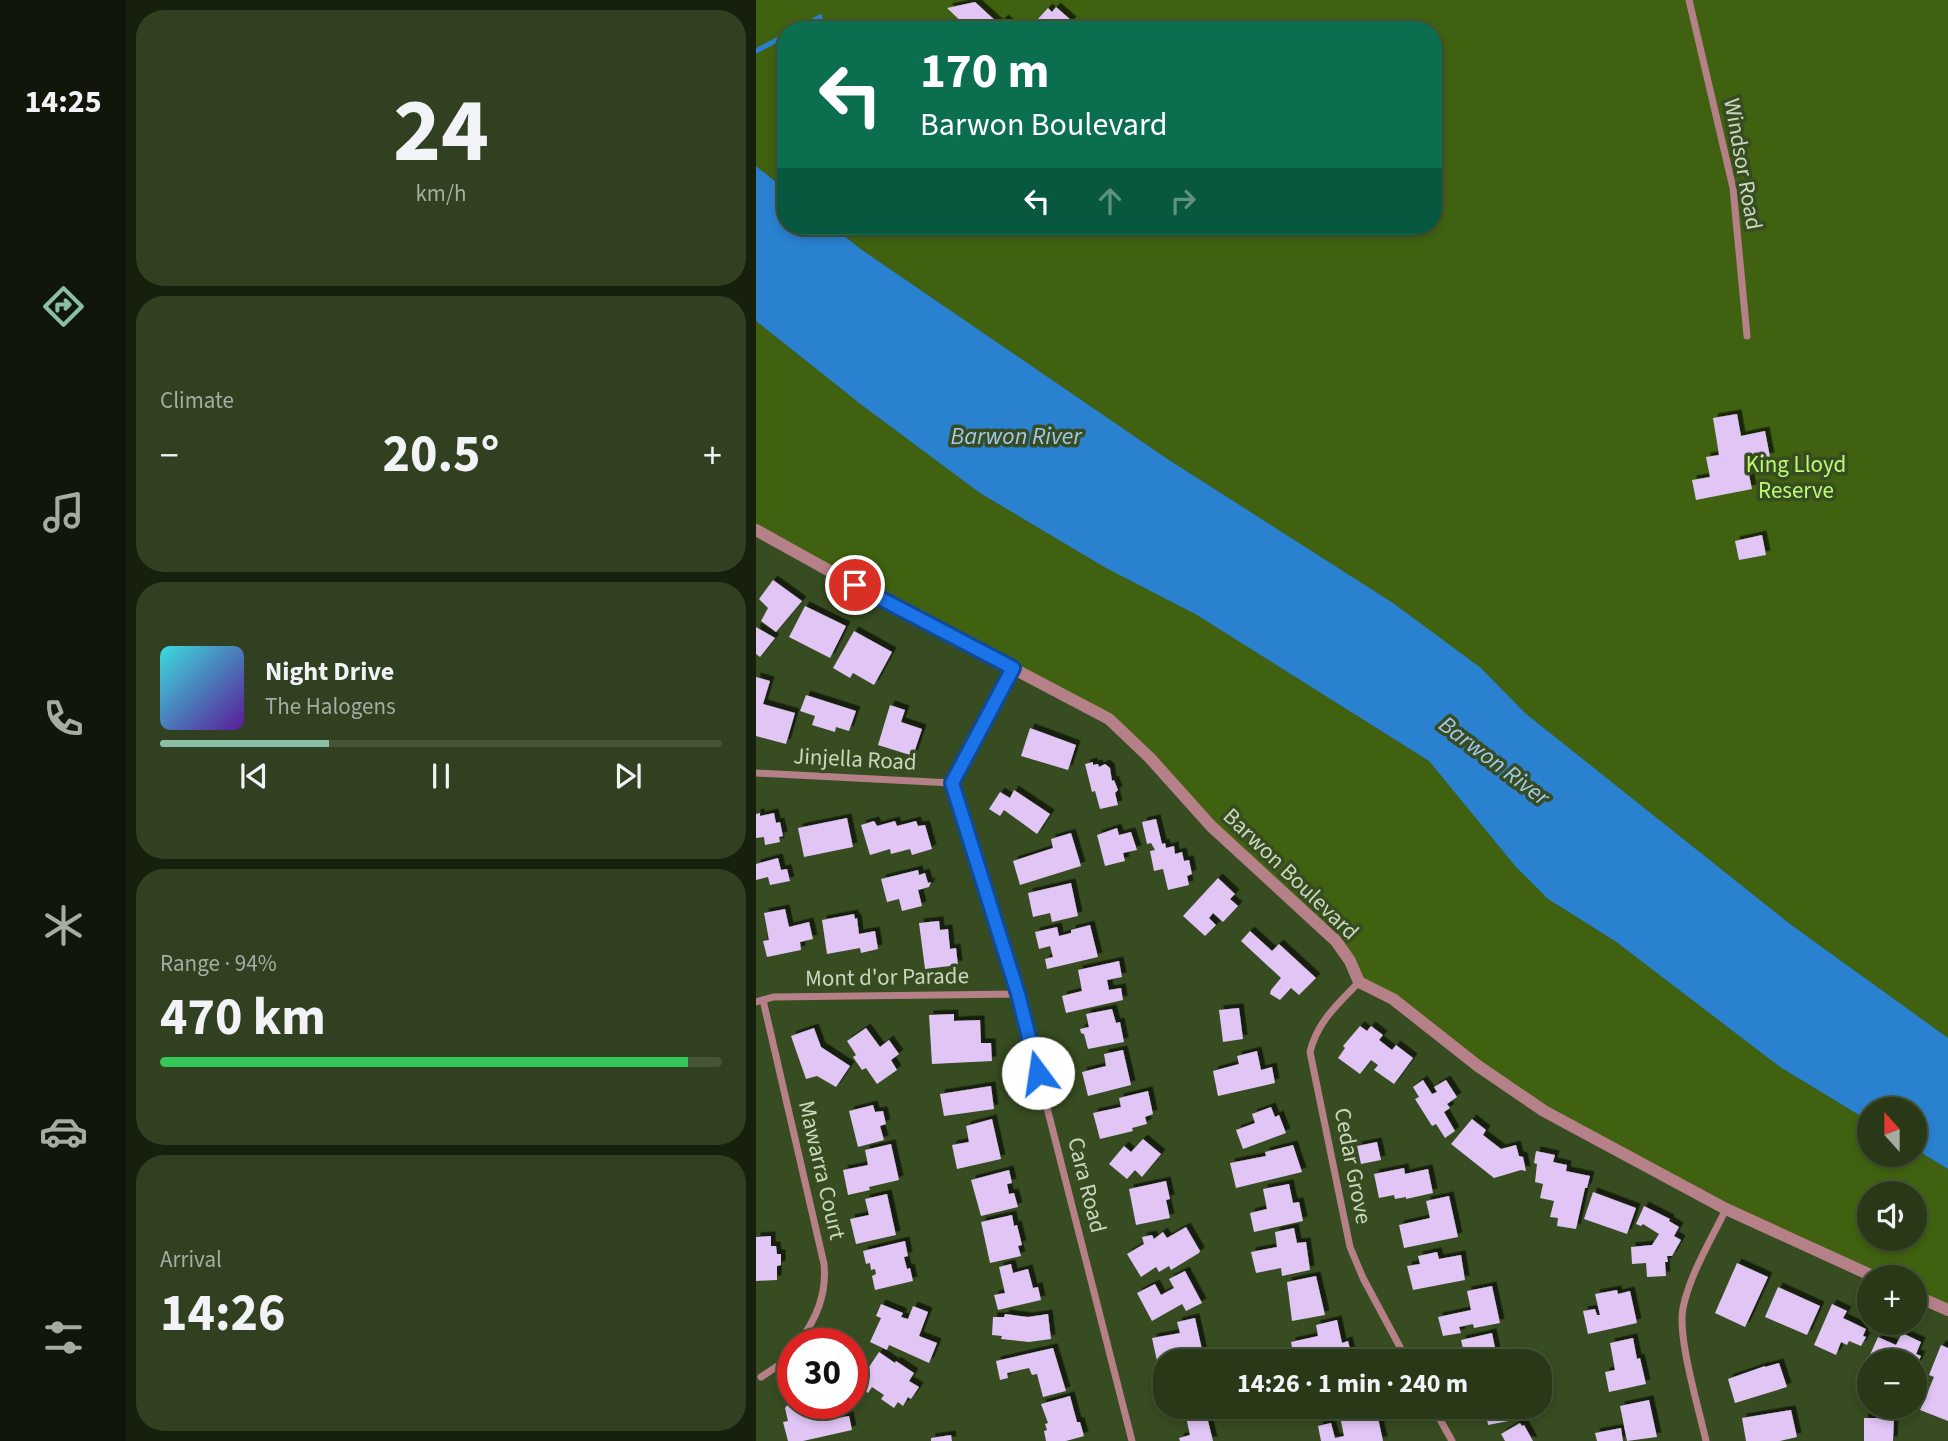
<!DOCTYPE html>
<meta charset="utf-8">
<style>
:root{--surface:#293918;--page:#314021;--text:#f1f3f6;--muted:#a5aca2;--line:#455337;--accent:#8abfa5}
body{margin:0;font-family:"Source Sans 3",sans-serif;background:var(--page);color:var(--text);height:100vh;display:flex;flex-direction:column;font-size:26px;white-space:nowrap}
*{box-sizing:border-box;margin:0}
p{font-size:23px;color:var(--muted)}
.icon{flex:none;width:38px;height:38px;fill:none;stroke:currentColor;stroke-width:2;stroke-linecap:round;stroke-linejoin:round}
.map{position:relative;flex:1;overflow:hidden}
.side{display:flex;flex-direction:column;gap:10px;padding:10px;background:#171f0d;width:630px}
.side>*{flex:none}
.hud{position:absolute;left:21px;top:21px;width:665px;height:214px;border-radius:28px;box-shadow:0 4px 10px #0003,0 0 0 2px var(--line);background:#0b6e4f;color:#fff;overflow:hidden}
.needle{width:46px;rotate:339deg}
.controls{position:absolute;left:1101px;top:1097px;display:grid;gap:14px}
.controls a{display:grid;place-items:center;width:70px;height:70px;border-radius:50%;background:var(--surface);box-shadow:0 4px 10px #0003,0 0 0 2px var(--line);font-size:35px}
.speed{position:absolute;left:21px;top:1328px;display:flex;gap:14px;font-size:35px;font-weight:700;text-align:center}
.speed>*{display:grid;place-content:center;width:91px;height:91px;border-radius:50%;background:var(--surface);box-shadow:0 4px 10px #0003,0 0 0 2px var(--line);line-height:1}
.speed .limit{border:10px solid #d22;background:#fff;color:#111}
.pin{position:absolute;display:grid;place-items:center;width:60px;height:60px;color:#fff;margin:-30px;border:4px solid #fff;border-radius:50%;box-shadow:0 2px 7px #0007}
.me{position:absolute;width:77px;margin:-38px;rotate:346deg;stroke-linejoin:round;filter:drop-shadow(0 0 5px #0008)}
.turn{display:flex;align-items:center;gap:24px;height:147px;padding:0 28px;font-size:32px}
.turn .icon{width:91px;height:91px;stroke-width:2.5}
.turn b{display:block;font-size:49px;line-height:60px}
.lanes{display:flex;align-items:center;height:66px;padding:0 28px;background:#0003;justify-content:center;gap:35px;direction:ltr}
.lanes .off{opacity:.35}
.big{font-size:52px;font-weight:700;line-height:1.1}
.side .tile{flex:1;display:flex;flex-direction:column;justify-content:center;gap:10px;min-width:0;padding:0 24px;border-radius:28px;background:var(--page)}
.side .dial{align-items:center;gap:0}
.dial b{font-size:91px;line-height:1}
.song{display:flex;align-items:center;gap:21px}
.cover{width:84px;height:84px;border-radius:10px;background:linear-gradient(135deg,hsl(180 70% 55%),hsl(270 70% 35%))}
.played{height:7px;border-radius:4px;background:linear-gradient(90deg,var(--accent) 30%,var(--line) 30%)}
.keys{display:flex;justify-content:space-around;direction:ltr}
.heat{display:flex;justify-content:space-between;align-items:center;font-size:38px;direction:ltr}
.charge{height:10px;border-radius:5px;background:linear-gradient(90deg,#34c759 94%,var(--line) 0)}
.trip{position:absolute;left:397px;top:1349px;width:399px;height:70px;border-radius:28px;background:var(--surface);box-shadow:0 4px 10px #0003,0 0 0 2px var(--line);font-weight:700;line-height:70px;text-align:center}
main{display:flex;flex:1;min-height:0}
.menu{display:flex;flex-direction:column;width:126px;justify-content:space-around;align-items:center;background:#10170a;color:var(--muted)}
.menu .icon{width:49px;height:49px}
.menu .on{color:var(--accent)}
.menu b{font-size:32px;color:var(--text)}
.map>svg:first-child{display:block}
</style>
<main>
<nav class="menu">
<b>14:25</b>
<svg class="icon on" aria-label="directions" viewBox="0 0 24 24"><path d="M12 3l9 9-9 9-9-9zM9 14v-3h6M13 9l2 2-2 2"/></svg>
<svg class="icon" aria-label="music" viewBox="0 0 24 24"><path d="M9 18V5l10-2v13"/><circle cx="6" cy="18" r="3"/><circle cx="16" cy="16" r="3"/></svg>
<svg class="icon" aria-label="phone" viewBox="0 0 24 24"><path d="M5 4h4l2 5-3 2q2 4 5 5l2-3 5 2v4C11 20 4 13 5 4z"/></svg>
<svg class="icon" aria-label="climate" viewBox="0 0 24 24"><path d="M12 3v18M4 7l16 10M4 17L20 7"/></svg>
<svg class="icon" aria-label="car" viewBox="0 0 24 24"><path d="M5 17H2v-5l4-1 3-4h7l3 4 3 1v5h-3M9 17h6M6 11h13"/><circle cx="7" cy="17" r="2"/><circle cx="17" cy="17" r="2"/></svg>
<svg class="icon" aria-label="filters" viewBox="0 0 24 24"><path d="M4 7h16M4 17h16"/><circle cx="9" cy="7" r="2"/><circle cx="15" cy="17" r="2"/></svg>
</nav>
<section class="side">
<div class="tile dial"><b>24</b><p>km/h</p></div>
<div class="tile"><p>Climate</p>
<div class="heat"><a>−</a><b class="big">20.5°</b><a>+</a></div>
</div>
<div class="tile">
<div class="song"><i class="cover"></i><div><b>Night Drive</b><p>The Halogens</p></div></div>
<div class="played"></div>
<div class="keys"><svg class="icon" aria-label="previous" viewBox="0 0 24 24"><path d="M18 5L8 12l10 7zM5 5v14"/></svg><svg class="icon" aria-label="pause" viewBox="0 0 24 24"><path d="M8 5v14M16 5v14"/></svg><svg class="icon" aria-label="next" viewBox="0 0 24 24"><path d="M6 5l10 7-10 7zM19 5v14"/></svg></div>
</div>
<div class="tile"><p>Range · 94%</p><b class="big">470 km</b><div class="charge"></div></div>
<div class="tile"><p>Arrival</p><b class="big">14:26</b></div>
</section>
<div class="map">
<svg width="1192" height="1441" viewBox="0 0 1192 1441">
<defs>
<filter id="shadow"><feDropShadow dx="4.5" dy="-4.5" stdDeviation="0" flood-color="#0009"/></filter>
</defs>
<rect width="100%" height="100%" fill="#374c20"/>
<!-- green -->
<g fill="#406210" fill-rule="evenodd">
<path d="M0,0H1192V1038L1034,924L769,713L725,668L637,603L410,458L106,250L76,226H677V30H30V190L0,166Z"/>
<path d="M0,321L107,406L224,493L350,568L441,615L673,761L760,867L792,899L859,941L1024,1067L1113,1121V1155H1158L1159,1149L1192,1169V1310L1159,1295L1158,1278L1121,1277L970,1209L788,1111L603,982L561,925L367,730L0,530ZM1113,1194H1158V1239H1113Z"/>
</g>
<!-- water -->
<path fill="#2a81d0" d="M0,166L30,190V226H76L106,250L410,458L637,603L725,668L769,713L1034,924L1192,1038V1169L1159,1149L1158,1110H1113V1121L1024,1067L859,941L792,899L760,867L673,761L441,615L350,568L224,493L107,406L0,321Z"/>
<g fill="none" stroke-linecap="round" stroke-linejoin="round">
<!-- stream -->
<g stroke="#2a81d0" stroke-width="5">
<path d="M40,30L64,17"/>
<path d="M0,51L30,35"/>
</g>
</g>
<!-- building -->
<g fill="#e0c5f5" filter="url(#shadow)">
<path d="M219,2L243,24L248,19L260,30H214L191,8Z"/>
<path d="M300,7L316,21L312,25L318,30H272L292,8L296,12Z"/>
<path d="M981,414L985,436L1009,431L1014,457L990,461L996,489L940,500L936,480L954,477L950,457L963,455L957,418Z"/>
<path d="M1006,535L1010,555L983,560L979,541Z"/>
<path d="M17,580L46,601L20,632L5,621L12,608L3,599Z"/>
<path d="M49,606L90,626L74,658L33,637Z"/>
<path d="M0,627L19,638L4,657L0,654Z"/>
<path d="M98,631L136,652L118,685L97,673L94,678L77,668Z"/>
<path d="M0,677L14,681L7,704L39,713L30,744L0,736Z"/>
<path d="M50,695L100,711L93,731L80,727L79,732L56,725L59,716L44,711Z"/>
<path d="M134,705L149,710L145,722L166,729L157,756L122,745Z"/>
<path d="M274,728L320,745L312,770L265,756Z"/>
<path d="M337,762V765L342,764L343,767L349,764L354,768L356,781L358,780L362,790L359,793L362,805L344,809L339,791L336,792L329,764Z"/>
<path d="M258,790L294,814L281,834L248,810L244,816L233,809L244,792L254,798Z"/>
<path d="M4,813V816L18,813L20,823L24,822L27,836L23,837L24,842L9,845L8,837L0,838V814Z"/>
<path d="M91,818L97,847L48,857L42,828Z"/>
<path d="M400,819L406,844L409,843L410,848L418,846L419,854L426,852L428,861L433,860L436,874L431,876L433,885L412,890L407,869L398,871L394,851L399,850L395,843L391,844L386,822Z"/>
<path d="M118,821L121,826L139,821L141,826L160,821L162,826L169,825L176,849L156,855L154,849L135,854L134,849L114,855L105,825Z"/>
<path d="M361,828L363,835L375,832L381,850L367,853L369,861L349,866L341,835Z"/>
<path d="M315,833L325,866L264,885L257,861L297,848L295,839Z"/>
<path d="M22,858L25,870L31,869L34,881L14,885L12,877L0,880V864Z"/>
<path d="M162,870L163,875L169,873L172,883L175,882L173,887L162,890L166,906L146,911L143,899L131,902L125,879Z"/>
<path d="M462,878L479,894L474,899L482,906L467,922L457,913L453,918L460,925L449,936L427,916Z"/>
<path d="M315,883L322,916L296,922L294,913L277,917L272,893Z"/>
<path d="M29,909L33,927L53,922L57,939L44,942L45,950L11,957L7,941L13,940L8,913Z"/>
<path d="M98,914L99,919L101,918L103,934L119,931L122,949L105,953L104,948L71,954L66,920Z"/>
<path d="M183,921L184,930L192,929L194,949L200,948L202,965L169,969L163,923Z"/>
<path d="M334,925L342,957L291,969L289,959L297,957L294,946L283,949L279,932L301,927L303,936L315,933V930Z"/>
<path d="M494,931L516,951L523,944L560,978L543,995L535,988L524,1000L514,994L515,990L525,978L485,941Z"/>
<path d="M363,961L366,977L351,980L353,990L365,988L367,1000L310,1013L306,996L326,991L322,970Z"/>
<path d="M483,1008L487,1039L467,1042L463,1010Z"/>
<path d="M356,1009L360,1023L364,1022L368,1042L332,1049L328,1034L325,1033L324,1029L333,1027L330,1014Z"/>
<path d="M198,1014V1021L224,1020L225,1043H235L236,1061L176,1064L173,1015Z"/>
<path d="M604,1026L611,1031L615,1026L627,1035L623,1040L636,1050L640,1045L657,1058L638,1084L618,1070L622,1065L615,1060L604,1074L582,1058L589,1048L587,1046Z"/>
<path d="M58,1028L65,1047L94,1066L80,1087L61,1076L50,1079L35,1036Z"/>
<path d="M110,1028L124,1047L133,1040L143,1054L135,1060L141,1070L121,1084L110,1068L106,1070L97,1057L100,1055L91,1041Z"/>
<path d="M367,1050L375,1085L332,1096L326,1072L350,1066L348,1054Z"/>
<path d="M501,1051L505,1070L516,1067L519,1083L462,1096L457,1071L483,1064L481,1056Z"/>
<path d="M667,1080L676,1094L681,1092L678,1087L690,1080L701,1097L691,1104L694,1108L688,1112L699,1131L689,1138L680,1124L676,1126L659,1099L663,1097L657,1087Z"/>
<path d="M235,1086L238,1109L188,1116L184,1094Z"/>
<path d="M392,1091L397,1114L389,1117L391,1124L376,1128L377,1131L344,1139L337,1113L365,1107L363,1098Z"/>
<path d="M117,1105L119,1112L127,1111L130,1124L124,1126L128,1140L102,1147L93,1111Z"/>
<path d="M515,1107L519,1117L523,1115L530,1133L487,1149L480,1130L499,1123L496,1114Z"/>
<path d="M236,1119L245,1159L201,1169L196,1145L213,1142L210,1126Z"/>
<path d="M716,1119L730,1130L727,1135L745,1149L760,1145L763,1156L767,1157L770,1171L765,1170L738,1178L695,1144Z"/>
<path d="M387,1139L405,1154L386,1177L379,1170L371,1179L353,1164L368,1146L375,1152Z"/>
<path d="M621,1142L625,1160L605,1164L601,1146Z"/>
<path d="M135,1144L143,1180L113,1187L114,1190L92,1195L87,1170L112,1165L109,1150Z"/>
<path d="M537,1145L546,1172L480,1188L474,1163L510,1156L509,1152Z"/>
<path d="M780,1151L799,1155L797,1162L811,1165L810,1171L834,1176L831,1188H829L820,1229L801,1226L802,1218L794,1217L798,1201L784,1198L787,1184L779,1182L781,1164L778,1163Z"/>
<path d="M648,1168L649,1174L672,1169L677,1193L650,1199V1197L639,1199L638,1195L623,1198L618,1174Z"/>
<path d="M253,1170L256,1183L251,1184L253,1194L258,1193L262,1207L225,1216L215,1180Z"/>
<path d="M410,1181L414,1199L410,1200L414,1218L380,1225L373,1189Z"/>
<path d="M533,1184L537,1203L543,1202L547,1221L498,1232L494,1213L511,1209L507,1189Z"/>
<path d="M837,1192L880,1208L871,1234L828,1219Z"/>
<path d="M131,1194L140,1235L100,1244L94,1219L113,1215L109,1199Z"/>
<path d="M693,1196L702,1237L648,1248L643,1225L674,1218L670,1201Z"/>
<path d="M888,1206L914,1219L913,1221L923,1227L918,1236L925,1240L916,1256H911L912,1262H909L910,1276L891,1277L890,1263L876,1264L875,1247L896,1245L903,1234L887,1224L885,1226L880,1224Z"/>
<path d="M256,1215L258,1226L261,1225L266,1245L262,1246L265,1256L234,1263L225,1222Z"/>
<path d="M430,1227L444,1251L443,1253L415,1270L413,1266L403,1272L400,1267L385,1277L371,1254L388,1244L386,1237L396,1235L398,1239L407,1232L411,1238Z"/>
<path d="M538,1228L541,1243L550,1242L554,1270L526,1276L525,1268L500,1273L495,1252L521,1247L519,1232Z"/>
<path d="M15,1236V1246H20L21,1254H25V1265L21,1266V1280L0,1281V1237Z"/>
<path d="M149,1241L152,1256L148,1257L151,1269L154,1268L157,1281L119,1290L116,1276L120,1274L119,1269L115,1270L114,1263L110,1264L107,1251Z"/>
<path d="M681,1252L683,1259L705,1255L709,1280L657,1290L651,1266L664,1264L662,1256Z"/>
<path d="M981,1263L1012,1277L989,1327L959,1313Z"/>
<path d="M255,1264L257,1273L272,1269L277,1288L282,1287L285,1300L242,1310L238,1295L249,1293L243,1267Z"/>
<path d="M429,1271L446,1303L430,1311L426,1304L396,1321L381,1293L399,1284L405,1295L418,1288L413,1279Z"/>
<path d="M560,1276L569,1315L536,1321L531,1282Z"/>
<path d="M736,1286L744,1323L718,1328L717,1324L703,1327L705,1333L687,1336L682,1317L715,1310L711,1291Z"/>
<path d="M1022,1287L1064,1306L1051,1335L1009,1317Z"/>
<path d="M861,1290L862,1294L874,1291L881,1323L832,1334L827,1311L839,1309L841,1315H844L839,1294Z"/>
<path d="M125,1304L147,1313L145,1317L152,1319L157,1306L172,1312L163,1336L181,1343L173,1363L133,1345L131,1350L114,1342L125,1318L120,1316Z"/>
<path d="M1076,1304L1091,1311L1087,1318L1110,1329L1107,1336L1110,1337L1105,1346L1093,1341L1091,1345L1085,1342L1080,1355L1058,1345Z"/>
<path d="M249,1314L272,1317L292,1314L295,1339L273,1342L245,1339L246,1336L236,1335L237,1317H248Z"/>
<path d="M439,1318L447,1354L429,1358V1355L401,1361L396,1338L424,1333L421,1322Z"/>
<path d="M581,1320L586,1343L592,1341L596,1357L574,1362H539L535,1342L562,1336L560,1325Z"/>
<path d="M736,1333L742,1362H710L705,1340Z"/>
<path d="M1146,1333L1165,1342L1160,1354L1165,1356L1158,1370V1362H1123L1113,1357L1122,1337L1140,1345Z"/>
<path d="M877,1338L881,1359L884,1358L890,1384L853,1392L849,1372L859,1370L854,1343Z"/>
<path d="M1185,1345L1192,1348V1421L1164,1410L1178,1377L1173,1375Z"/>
<path d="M297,1348L310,1391L287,1397L281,1374L276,1375L273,1368L251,1373L252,1378L244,1380L240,1361Z"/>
<path d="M123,1352L139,1363L140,1361L158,1373L153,1381L163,1387L155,1399L152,1397L147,1406L142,1402L138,1408L125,1399L128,1395L116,1387L112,1393L96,1382V1368L100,1363L111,1370Z"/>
<path d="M1023,1363L1031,1387L979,1403L972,1379L1009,1366V1367Z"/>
<path d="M314,1396L321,1422H324L328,1436L310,1441H290L288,1431L291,1430L289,1424L292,1423L285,1404Z"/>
<path d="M893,1400L901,1437L871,1441L864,1406Z"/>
<path d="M32,1404H82L83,1411L80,1412L82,1418L93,1416L96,1430L47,1441H32L27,1422L32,1421L29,1408Z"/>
<path d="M557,1407H581V1408L559,1413Z"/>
<path d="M729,1407H766L768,1418L732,1425Z"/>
<path d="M620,1409L627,1441H565L562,1426L575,1423L579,1438L588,1436L584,1416Z"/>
<path d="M1035,1410L1041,1437L1024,1441H990L986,1418Z"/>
<path d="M450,1413L457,1441H424L423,1438L434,1435L430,1417Z"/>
<path d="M1108,1418H1138L1137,1441H1108Z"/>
<path d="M764,1423L766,1426L768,1425L777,1441H749L745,1434Z"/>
<path d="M865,1428L867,1441H841L839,1433Z"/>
<path d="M195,1435L196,1441H175V1438Z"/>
</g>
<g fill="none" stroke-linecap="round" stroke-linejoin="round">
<!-- minor -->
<g stroke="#b58087" stroke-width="7">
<path d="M933,0L977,188L991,336"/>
<path d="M257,668L196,783L262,994L376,1441"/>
<path d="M0,773L196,783"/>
<path d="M603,982C582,1004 561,1022 554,1052L594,1247L607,1278L652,1362"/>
<path d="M7,1000L68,1264C71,1295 60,1319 42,1344"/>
<path d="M0,1002L17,997L262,994"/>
<path d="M5,1377L26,1363L37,1351"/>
<path d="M677,1407L696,1441"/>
<path d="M950,1441C943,1409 921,1337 927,1308C934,1274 955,1240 970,1209"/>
</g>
<!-- tertiary -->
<g stroke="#b58087" stroke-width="12">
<path d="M0,530L99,585L353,719L394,758L455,826L580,941L594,961L603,982L637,999L722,1066L788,1111L970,1209L1121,1278"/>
<path d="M1158,1295L1192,1310"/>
</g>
</g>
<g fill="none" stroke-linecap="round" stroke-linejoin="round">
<defs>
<path id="route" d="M99,585L257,668L196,783L262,994L282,1073"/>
</defs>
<!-- route casing -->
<use href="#route" stroke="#114b97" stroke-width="18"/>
<!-- route -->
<use href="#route" stroke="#1a73e8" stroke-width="12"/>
</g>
<g text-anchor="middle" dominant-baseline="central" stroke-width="7" stroke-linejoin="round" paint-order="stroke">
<!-- street labels -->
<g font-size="23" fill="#cad7bf" stroke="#374c20">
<text transform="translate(987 164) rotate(80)">Windsor Road</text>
<text transform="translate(99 759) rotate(3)">Jinjella Road</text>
<text transform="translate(535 874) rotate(44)">Barwon Boulevard</text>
<text transform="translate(131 977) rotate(-1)">Mont d'or Parade</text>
<text transform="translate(597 1166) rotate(79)">Cedar Grove</text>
<text transform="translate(66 1170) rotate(77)">Mawarra Court</text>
<text transform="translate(331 1185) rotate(76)">Cara Road</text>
</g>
<!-- park labels -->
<g font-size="23" fill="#bcfa75" stroke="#374c20">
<text x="1040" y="464">King Lloyd<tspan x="1040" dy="26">Reserve</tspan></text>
</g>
<!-- water labels -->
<g font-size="24" font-style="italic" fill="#a3c9f1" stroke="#374c20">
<text x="260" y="436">Barwon River</text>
<text transform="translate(738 761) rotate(37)">Barwon River</text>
</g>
</g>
</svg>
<div class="controls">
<a><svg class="needle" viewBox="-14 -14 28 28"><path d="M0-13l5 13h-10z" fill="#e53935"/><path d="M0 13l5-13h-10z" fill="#a5aca2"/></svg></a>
<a><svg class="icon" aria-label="sound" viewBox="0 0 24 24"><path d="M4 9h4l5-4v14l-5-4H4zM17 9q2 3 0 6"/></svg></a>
<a>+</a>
<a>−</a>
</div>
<div class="speed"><div class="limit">30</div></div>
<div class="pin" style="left:99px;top:585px;background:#d93025"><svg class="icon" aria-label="arrive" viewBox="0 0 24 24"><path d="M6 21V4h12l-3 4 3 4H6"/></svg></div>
<svg class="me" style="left:282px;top:1073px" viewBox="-20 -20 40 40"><circle r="19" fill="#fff"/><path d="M0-13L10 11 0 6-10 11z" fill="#1a73e8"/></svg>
<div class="trip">14:26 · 1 min · 240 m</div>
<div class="hud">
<div class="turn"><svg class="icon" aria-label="left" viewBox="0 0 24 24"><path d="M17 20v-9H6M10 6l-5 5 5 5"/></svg><div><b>170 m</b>Barwon Boulevard</div></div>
<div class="lanes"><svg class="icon" aria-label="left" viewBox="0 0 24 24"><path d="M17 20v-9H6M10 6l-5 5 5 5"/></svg><svg class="icon off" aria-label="ahead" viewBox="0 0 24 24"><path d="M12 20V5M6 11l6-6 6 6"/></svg><svg class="icon off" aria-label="right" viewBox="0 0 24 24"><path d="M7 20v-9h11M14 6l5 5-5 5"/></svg></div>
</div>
</div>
</main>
